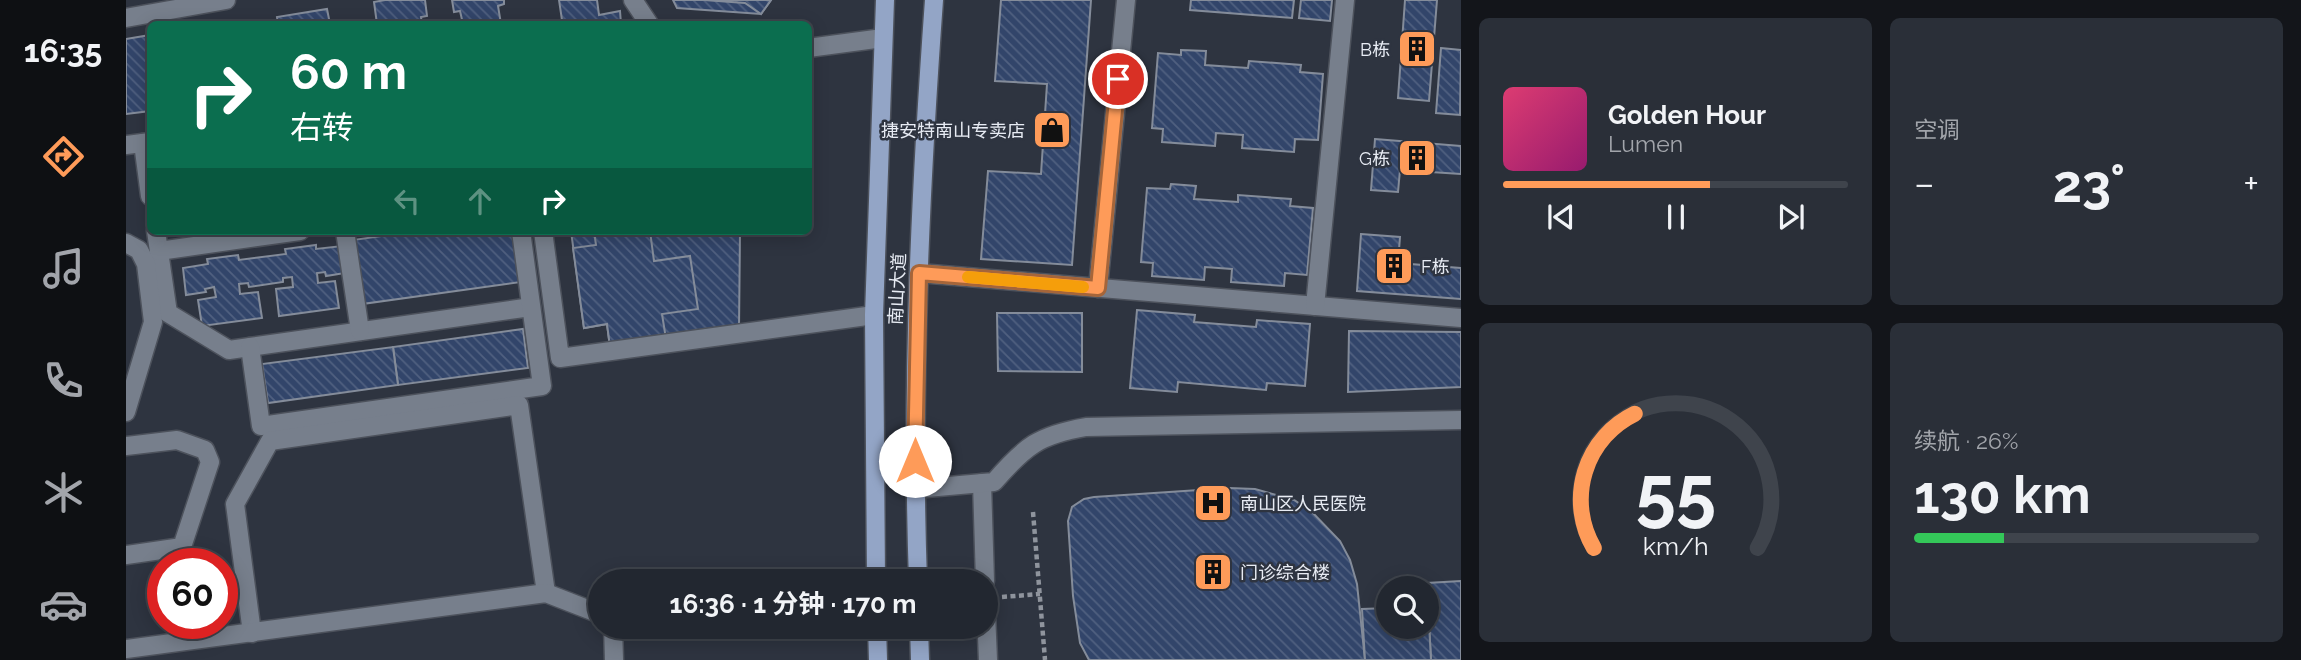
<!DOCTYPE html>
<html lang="zh">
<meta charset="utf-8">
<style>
:root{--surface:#222730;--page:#2a2f38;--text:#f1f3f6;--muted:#a2a5ab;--line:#3f444c;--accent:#fe9b59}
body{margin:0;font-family:Raleway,"Noto Sans SC",sans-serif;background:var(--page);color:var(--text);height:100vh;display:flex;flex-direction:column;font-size:26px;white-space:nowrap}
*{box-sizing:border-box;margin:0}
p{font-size:23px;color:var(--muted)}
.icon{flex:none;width:38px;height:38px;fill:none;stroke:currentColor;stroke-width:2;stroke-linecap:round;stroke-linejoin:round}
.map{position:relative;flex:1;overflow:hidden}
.side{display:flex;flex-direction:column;gap:18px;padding:18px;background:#13151a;width:840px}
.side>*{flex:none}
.banner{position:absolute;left:21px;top:21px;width:665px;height:214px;border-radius:10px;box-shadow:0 4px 18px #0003,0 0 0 2px var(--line);background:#0b6e4f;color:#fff;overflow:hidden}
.tools{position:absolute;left:1250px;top:576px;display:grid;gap:14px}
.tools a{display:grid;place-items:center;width:63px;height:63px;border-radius:50%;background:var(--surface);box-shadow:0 4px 18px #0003,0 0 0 2px var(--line);font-size:35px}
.speed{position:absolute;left:21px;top:548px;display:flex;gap:14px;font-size:35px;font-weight:700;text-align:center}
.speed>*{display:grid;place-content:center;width:91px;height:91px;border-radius:50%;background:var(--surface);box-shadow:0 4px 18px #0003,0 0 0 2px var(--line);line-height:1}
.speed .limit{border:10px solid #d22;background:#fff;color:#111}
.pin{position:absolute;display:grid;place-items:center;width:60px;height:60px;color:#fff;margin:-30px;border:4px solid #fff;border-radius:50%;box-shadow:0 2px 7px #0007}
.me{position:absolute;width:77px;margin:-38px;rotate:0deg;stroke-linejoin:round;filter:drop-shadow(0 0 5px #0008)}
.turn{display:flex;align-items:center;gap:24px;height:147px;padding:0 28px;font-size:32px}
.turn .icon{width:91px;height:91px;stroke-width:2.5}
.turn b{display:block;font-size:49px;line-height:60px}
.lanes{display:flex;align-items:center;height:66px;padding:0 28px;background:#0003;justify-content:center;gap:35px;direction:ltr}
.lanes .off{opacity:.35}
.big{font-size:52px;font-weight:700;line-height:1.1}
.side .tile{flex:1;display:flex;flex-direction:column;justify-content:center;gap:10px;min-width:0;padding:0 24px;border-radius:10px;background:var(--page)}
.side .dial{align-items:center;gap:0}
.dial svg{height:182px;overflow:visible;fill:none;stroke:var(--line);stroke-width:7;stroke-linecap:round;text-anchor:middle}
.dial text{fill:var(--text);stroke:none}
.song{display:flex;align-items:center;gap:21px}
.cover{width:84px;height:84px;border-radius:10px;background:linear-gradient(135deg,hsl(340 70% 55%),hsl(320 70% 35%))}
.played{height:7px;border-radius:4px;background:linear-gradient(90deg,var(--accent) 60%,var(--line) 60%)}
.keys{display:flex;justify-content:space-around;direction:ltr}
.heat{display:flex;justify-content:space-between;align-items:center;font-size:38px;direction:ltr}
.charge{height:10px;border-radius:5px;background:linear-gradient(90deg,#34c759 26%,var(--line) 0)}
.side .tiles{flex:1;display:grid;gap:18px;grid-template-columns:repeat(2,1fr)}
.trip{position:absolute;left:462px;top:569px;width:410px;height:70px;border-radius:35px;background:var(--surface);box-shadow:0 4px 18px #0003,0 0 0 2px var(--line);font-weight:700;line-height:70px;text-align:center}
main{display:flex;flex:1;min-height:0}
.tab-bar{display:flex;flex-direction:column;width:126px;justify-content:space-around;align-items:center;background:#0e1013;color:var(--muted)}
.tab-bar .icon{width:49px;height:49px}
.tab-bar .current{color:var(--accent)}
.tab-bar b{font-size:32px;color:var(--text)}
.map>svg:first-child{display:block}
</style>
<main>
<nav class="tab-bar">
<b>16:35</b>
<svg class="icon current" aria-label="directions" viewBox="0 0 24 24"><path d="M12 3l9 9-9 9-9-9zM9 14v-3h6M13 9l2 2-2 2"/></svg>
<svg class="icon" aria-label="music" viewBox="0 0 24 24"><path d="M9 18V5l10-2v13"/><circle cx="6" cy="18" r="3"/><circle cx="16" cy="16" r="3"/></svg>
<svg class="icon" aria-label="phone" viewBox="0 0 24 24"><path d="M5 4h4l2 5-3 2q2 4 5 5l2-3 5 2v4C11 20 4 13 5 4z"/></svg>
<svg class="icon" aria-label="climate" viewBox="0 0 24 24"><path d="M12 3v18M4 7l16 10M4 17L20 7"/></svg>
<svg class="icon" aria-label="car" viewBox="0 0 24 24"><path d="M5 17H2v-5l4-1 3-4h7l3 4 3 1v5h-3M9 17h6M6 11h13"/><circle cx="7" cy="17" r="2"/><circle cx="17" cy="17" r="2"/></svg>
</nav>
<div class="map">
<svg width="1335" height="660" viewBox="0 0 1335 660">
<defs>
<pattern id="building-back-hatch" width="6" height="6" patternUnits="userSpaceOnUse" patternTransform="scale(1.75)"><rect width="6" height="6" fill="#32456a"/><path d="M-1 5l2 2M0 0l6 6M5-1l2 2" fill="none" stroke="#506080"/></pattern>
</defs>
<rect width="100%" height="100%" fill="#2e3440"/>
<!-- building -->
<g fill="url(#building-back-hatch)" stroke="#848c9a" stroke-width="2">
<path d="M259,0H299L301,16L295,17L296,24H251L248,2Z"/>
<path d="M326,0H378V4L372,6L375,24H337L334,11L328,12Z"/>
<path d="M433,0H471L473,15L494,11L495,24H417L436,20Z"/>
<path d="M547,0H645L635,14L551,8Z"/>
<path d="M578,0H645L635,14L619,3Z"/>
<path d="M875,0H965L946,265L855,259L862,171L915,174L921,84L869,81Z"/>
<path d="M1065,0H1168L1166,18L1064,10Z"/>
<path d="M1175,0H1206L1204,21L1173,18Z"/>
<path d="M1279,0H1311L1303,101L1272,98Z"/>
<path d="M201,9L204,24H152L151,17Z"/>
<path d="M24,35V111L0,114V39Z"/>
<path d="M1315,48L1335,50L1334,115L1310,113Z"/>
<path d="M1055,50L1080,51L1079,65L1122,68L1123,61L1175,65L1174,72L1197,74L1192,140L1169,139L1168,152L1116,148L1117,135L1090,133L1089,146L1036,142L1037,129L1026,128L1032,53L1055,55Z"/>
<path d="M1249,139L1335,146V174L1274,170L1272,192L1245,190Z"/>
<path d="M1045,184L1070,186L1068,199L1112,202V195L1165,199L1164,206L1187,208L1181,275L1159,273L1158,286L1105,282L1106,269L1079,267L1078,280L1026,276L1027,263L1015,262L1021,188L1044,189Z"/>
<path d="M291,231H388L395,282L236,304L227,240Z"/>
<path d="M445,231H614L613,329L484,347L481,324L458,328Z"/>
<path d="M468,231H524L528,261L564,256L572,309L536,314L540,339L484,347L481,324L458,328L447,248L470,245Z"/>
<path d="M1235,234L1274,237L1272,263L1335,268V299L1231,291Z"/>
<path d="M190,245V249L216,246L219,273L200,276L199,272L191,273L192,283L209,281L213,308L153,316L150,289L167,287L166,277L157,278V282L123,287L122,283L113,284L114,294L132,292L136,318L76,326L72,300L90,297L88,287L79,289L80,292L60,295L57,268L82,264L81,259L112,255L113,260L160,254L159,249Z"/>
<path d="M1011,310L1069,315L1068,322L1130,327L1131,320L1184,324L1179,386L1141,383L1140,390L1052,382L1051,392L1004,388Z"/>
<path d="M871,313H956V372L872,371Z"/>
<path d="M397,329L402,368L272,385L267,347Z"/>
<path d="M1223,331L1335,332V387L1222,392Z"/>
<path d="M267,347L272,385L142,403L136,364Z"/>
<path d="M1103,488L1129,489L1168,500L1186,512L1214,541L1224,560L1231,584L1239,660H963L954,643L947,596L942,521L946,507L958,499L968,497Z"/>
<path d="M1335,581V660H1305L1301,583Z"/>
<path d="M1300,605H1302L1305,660H1239L1236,609L1262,608V626H1300Z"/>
</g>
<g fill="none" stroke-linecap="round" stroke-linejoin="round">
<defs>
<g id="minor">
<path d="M507,0L523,24"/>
<path d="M0,18L100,0"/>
<path d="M682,48L757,38"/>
<path d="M17,143L24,196"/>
<path d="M0,145L24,142"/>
<path d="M30,231L42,313L103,350L405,307"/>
<path d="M219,231L234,331"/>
<path d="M417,231L434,358L748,315"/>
<path d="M0,243L13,250L20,264L27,322L0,412"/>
<path d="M33,251L174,231"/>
<path d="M793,273L1335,318"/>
<path d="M972,288L1000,0"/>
<path d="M1189,306L1219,0"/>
<path d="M124,347L135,426L416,386L395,231"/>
<path d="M0,446L51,440L79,450L84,462L56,547L0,555"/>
<path d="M856,483L859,581"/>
<path d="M789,489L868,482C899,446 913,435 960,427L1335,420"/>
<path d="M859,589L862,660"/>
<path d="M487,626L488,660"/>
<path d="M126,633L109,504L144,441L393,405L420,593"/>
<path d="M0,649L420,593L474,614"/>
</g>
<g id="major">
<path d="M750,581L748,315L759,0"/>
<path d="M792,581C785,387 794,193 808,0"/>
<path d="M751,626L752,660"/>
<path d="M793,626L794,660"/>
</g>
</defs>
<!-- minor casing -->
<use href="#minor" stroke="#4d525c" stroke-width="21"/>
<!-- major casing -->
<use href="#major" stroke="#4d525c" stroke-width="21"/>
<!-- path -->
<g stroke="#8f949d" stroke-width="4.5" stroke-dasharray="5 3.5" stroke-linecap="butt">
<path d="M907,512L919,660"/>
<path d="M876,597L914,594"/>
</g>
<!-- minor -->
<use href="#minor" stroke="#777f8c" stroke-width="18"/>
<!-- major -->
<use href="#major" stroke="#93a5c6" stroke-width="18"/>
</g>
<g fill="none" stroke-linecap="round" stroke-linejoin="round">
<defs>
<path id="route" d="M789,461L793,273L972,288L992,79"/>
</defs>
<!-- route casing -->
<use href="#route" stroke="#a5653a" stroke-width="18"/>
<!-- route -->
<use href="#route" stroke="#fe9b59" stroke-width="12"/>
<!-- slow -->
<path stroke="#f59e0b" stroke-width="12" d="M842,277L957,287"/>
</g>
<!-- icons -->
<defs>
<symbol id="building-square" viewBox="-11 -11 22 22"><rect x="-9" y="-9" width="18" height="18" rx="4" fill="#fe9b59" stroke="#2e3440"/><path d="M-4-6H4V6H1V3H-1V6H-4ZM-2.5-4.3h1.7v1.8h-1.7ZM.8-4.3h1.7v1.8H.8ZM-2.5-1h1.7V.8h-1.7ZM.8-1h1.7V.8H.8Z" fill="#111"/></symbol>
<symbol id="shop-square" viewBox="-11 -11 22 22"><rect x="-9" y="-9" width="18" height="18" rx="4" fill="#fe9b59" stroke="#2e3440"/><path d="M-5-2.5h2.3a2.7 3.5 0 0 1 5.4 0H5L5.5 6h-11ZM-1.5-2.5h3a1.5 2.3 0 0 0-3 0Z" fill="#111"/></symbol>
<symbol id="hospital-square" viewBox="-11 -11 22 22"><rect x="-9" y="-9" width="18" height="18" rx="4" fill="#fe9b59" stroke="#2e3440"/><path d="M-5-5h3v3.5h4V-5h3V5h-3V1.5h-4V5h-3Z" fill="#111"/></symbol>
</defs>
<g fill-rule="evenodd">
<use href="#building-square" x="1269" y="27" width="44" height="44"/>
<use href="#shop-square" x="904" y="108" width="44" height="44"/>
<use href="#building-square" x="1269" y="136" width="44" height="44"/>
<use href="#building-square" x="1246" y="244" width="44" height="44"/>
<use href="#hospital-square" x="1065" y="481" width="44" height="44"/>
<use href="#building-square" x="1065" y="550" width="44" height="44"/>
</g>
<g text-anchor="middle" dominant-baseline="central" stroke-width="5" stroke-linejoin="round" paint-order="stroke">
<!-- poi labels -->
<g font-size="18" fill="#e8ecf4" stroke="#2e3440" text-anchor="end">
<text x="1264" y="49">B栋</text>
<text x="899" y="130">捷安特南山专卖店</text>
<text x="1264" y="158">G栋</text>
<text x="1295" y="266" text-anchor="start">F栋</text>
<text x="1114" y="503" text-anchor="start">南山区人民医院</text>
<text x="1114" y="572" text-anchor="start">门诊综合楼</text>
</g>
<!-- street labels -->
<g font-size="18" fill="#e8ecf4" stroke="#2e3440">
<text transform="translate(771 289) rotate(-87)">南山大道</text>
</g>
</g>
</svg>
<div class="tools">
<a><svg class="icon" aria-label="search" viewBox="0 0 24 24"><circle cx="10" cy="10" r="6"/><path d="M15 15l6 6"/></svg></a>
</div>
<div class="speed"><div class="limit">60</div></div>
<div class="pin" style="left:992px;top:79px;background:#d93025"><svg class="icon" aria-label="arrive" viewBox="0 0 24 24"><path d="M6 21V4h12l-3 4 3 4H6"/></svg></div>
<svg class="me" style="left:789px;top:461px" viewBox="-20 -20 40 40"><circle r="19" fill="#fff"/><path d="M0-13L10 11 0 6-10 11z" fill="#fe9b59"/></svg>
<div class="trip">16:36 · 1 分钟 · 170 m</div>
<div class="banner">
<div class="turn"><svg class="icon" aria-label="right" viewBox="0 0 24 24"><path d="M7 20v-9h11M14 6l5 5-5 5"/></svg><div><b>60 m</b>右转</div></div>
<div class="lanes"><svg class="icon off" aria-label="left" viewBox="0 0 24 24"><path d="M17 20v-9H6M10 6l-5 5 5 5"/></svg><svg class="icon off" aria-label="ahead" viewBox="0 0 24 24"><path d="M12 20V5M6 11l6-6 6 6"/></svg><svg class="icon" aria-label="right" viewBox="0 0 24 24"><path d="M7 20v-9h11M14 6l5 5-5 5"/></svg></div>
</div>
</div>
<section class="side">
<div class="tiles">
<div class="tile">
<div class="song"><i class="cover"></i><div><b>Golden Hour</b><p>Lumen</p></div></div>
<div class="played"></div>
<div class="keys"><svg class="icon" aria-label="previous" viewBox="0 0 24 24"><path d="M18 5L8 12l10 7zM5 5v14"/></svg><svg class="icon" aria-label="pause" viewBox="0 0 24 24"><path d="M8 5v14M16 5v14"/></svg><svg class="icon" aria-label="next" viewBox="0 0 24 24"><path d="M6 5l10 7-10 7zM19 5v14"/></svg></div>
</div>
<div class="tile"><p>空调</p>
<div class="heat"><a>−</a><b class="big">23°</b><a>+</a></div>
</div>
<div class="tile dial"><svg viewBox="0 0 100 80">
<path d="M14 69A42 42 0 1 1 86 69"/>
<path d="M14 69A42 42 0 0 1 32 10" stroke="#fe9b59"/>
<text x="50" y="56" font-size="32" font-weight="700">55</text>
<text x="50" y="72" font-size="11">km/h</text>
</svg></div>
<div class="tile"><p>续航 · 26%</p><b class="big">130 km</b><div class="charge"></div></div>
</div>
</section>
</main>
